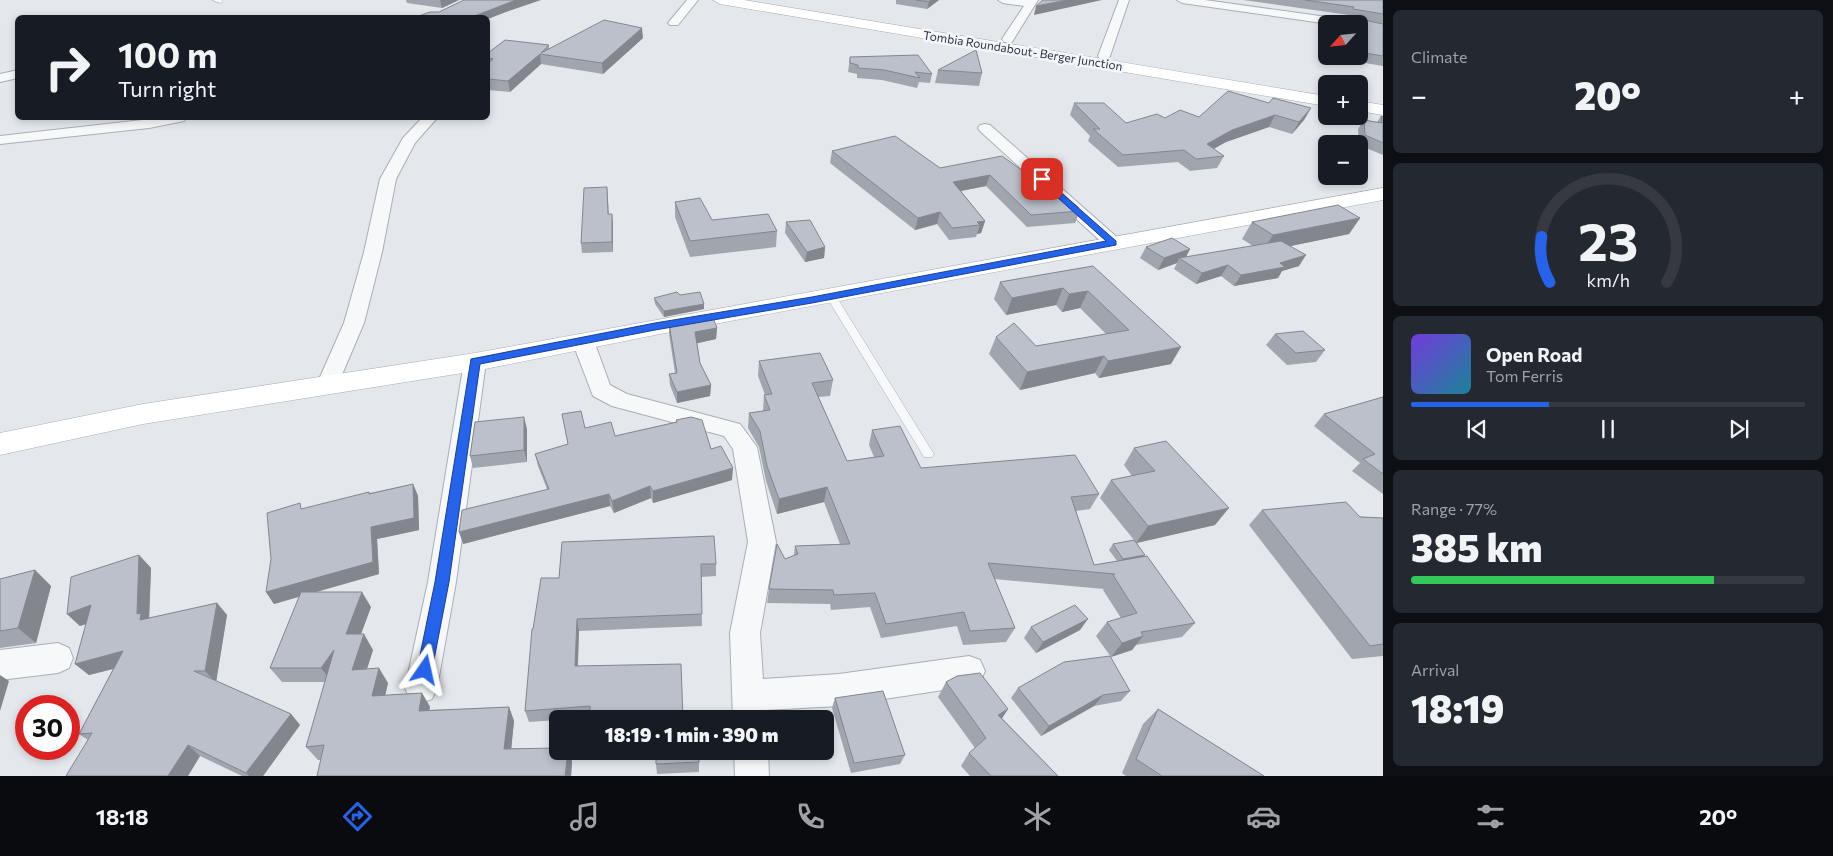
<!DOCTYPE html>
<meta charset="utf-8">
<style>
:root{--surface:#171b24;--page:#242831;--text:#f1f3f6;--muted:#9ea1a6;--line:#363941;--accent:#2563eb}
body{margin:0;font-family:Commissioner,sans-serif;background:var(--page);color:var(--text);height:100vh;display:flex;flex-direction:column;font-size:19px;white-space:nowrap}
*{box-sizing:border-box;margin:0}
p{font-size:16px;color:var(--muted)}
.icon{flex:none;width:28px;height:28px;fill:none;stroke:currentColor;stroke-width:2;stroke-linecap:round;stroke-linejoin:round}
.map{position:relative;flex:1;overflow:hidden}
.sheet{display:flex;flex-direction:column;gap:10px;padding:10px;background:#0d0f14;width:450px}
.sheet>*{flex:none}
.guide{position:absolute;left:15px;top:15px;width:475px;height:105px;border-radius:8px;box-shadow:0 2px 8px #0003;background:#171b24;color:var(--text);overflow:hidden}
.needle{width:32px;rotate:243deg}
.fabs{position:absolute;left:1318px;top:15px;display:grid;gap:10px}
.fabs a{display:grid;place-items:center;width:50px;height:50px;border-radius:8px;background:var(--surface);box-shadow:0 2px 8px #0003;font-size:25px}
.speed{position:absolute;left:15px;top:695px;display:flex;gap:10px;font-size:25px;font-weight:700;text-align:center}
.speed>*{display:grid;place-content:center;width:65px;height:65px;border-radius:50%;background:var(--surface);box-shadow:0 2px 8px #0003;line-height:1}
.speed .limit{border:8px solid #d22;background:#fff;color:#111}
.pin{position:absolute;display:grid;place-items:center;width:42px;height:42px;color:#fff;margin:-21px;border-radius:10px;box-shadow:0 2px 8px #0006}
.me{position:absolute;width:55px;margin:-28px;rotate:11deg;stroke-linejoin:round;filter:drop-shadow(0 0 4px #0008)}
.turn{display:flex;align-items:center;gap:18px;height:105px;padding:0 20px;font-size:22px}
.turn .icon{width:65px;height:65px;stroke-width:2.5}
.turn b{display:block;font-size:35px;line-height:42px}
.big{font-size:38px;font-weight:800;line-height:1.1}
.sheet .widget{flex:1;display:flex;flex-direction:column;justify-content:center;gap:8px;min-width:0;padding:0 18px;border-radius:8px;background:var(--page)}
.sheet .dial{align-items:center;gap:0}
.dial svg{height:130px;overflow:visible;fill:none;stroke:var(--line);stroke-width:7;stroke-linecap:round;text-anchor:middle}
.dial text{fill:var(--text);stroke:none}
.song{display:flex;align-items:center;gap:15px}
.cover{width:60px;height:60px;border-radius:8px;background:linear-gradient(135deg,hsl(260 70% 55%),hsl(190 70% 35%))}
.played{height:5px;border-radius:2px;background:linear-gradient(90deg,var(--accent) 35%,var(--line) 35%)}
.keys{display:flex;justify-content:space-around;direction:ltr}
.heat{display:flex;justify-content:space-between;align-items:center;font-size:28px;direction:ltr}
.charge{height:8px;border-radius:4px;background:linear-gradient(90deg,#34c759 77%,var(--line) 0)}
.trip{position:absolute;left:549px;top:710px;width:285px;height:50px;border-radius:8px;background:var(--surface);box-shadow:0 2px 8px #0003;font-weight:800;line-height:50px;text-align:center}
.dock{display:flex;height:80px;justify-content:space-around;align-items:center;background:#090b0e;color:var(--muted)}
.dock .icon{width:35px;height:35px}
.dock .current{color:var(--accent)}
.dock b{font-size:22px;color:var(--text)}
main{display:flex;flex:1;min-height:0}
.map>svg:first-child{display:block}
</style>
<main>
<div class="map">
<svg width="1383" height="776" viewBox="0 0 1383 776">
<rect width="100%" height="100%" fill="#e4e7ec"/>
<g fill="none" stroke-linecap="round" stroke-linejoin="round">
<defs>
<g id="lane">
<path d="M212,0H222L223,1L220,3Z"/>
<path d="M831,293L836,296L932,451L934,454L932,457H924L826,296Z"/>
</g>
<g id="street">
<path d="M687,0H698L678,25H670L668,23Z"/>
<path d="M998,0H1038L1012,42H1004L1002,39L1024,6L1003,3Z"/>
<path d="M1119,0H1129L1110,56L1108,59H1100L1098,56Z"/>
<path d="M1177,0H1205L1355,21L1361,24L1359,26V24H1329L1182,3Z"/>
<path d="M18,70V78L0,82V74Z"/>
<path d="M160,118H186L184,121L149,128L0,144V136Z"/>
<path d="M422,118H437L415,143L396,179L382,252L364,323L335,391L327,394L319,391L316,386L344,323L364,252L380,179L403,138Z"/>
<path d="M985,124L990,125L1119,239L1122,243L1119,247L1113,248L1107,247L980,131L978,128L980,125Z"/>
<path d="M583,334L590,336L594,341L610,385L627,394L740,424L757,447L776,542L760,633L763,679L839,674L969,656L980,660L985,671L980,682L969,686L839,706L765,710V719H733L730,633L748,542L733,449L724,436L612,406L593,396L572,341L576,336Z"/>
<path d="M475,355L483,357L486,362L456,582L437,688L432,699L421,703L410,699L405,688L428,582L464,362L467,357Z"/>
<path d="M58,643L69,648L73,658L69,668L58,673L0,680V650Z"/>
<path d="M734,751H768L769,776H735Z"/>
</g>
<path id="secondary" d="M1383,188V200L655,335L475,371L143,424L0,455V433L143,404L475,353Z"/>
<g id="primary">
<path d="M713,0H744L1326,96V106L720,4Z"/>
<path d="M1359,101L1383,105V115L1359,111Z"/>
</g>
</defs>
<!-- lane casing -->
<use href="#lane" stroke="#a9aeb7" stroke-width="1"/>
<!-- street casing -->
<use href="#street" stroke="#a9aeb7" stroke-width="2"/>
<!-- secondary casing -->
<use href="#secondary" stroke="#a9aeb7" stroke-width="1"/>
<!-- primary casing -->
<use href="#primary" stroke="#a3abb8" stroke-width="1"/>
<!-- lane -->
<use href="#lane" fill="#f7f8fa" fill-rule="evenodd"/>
<!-- street -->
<use href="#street" fill="#f7f8fa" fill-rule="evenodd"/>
<!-- secondary -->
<use href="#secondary" fill="#fff" fill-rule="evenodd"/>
<!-- primary -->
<use href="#primary" fill="#fff" fill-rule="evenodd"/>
</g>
<!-- wall -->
<g fill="#a1a5ae">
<path d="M406,0H459L442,8L407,3Z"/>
<path d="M896,0H939L927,9L896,4Z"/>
<path d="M1243,0H1383V66L1341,59V56H1359V24H1346L1350,18H1348L1349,15Z"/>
<path d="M643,38L603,74L541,64L510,92L488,90V53L549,45V48Z"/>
<path d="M850,57L932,74L930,83L919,82L917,88L882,80L857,78V74L848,72Z"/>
<path d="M938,70L982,73L979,86L935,83Z"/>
<path d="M1074,103L1126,123L1165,118L1199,117L1269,103L1311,108L1304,120L1292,134L1269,127L1226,142L1213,149L1224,156L1217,168L1190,171L1178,162L1118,167L1088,141L1090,136L1070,115Z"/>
<path d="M1381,116L1383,117V155L1359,145L1358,129L1364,120L1377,122Z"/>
<path d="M832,151L940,168L1027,174L1079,208L1078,210L1080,211L1075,223L1027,227L986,186L961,191L985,221L981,233L977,234L976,237L949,240L937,224L915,230L830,163Z"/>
<path d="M607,187L609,214L613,224V252L582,253L581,243Z"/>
<path d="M675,202L712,220L777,231L776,247L690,257L675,217Z"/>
<path d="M1360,218L1349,234L1290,246L1299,266L1282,271L1278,278L1234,286L1221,276L1196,284L1174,269L1177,263L1158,270L1140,258L1146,247L1186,257L1253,246L1242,239L1252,222Z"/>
<path d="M786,222L825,247L824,258L805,262L785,233Z"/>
<path d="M1093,266L1171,364L1099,378L1095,373L1020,390L989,354L996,337L1036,346L1106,334L1080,308L1062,312L1056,305L1006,315L994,299L1000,282Z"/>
<path d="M680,295L704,304V309L664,317L655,304L654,298Z"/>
<path d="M669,323L717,328L716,339L697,343L700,363L711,385L710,396L677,403L670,385L669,374L675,373L669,334Z"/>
<path d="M1275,334L1325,350L1316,362L1287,365L1266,345Z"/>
<path d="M759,361L833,380L830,396L818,397L847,461L874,457L869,445L872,430L921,468L1099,494L1090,509L1076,511L1094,565L1117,561L1109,550L1113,544L1134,540L1100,498L1111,480L1132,476L1124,465L1134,448L1215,525L1137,543L1143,557L1195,623L1182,637L1136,645L1132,650L1111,657L1096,636L1107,622L1121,618L1103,590L1104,589L994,579L1015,628L1006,642L963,645L957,626L881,638L870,607L831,610L830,604L767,603L769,589L785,559L794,555L795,546L840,544L824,502L777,514L766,481L759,447L748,428L749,413L763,411L764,395H765L758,376Z"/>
<path d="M1383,397V494L1352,471L1360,463L1314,426L1324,414Z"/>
<path d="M562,414L585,428L615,436L676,422V420L711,449L732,480L653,503L651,498L614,513L610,506L463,544L547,489L538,466L535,454L568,444Z"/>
<path d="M527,429V462L473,468L470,456Z"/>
<path d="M413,484L418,496L419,530L377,539L379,574L316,592L371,607L361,634L373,650L367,669L388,683L385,695L422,693L430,707L429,710L509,707L514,721L511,748L569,751L572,762L571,776H317L321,760H318L306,747L325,682H282L270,668L300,596L274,604L266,592L303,509L369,492L370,493Z"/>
<path d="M1262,510L1383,518V656L1352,659L1249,525Z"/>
<path d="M562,542L716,564V576L701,577L702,626L579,631L578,666L683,719H591V717L558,719V720L529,722L525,711L533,629L559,578Z"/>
<path d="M139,555L151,568L149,618L217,603L227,615L216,681L291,714L300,725L263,776H242L200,756L188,776H66L88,740L79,734L113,669L89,675L75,664L86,624L80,626L67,614Z"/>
<path d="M35,570L51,586L36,643L0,648V579Z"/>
<path d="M1031,627L1080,630L1036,653L1024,638Z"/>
<path d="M946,682L1008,709L1002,718L1058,776H970L961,766L969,753L975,748L938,697Z"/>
<path d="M1018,688L1130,691L1121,701L1094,706L1041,736L1011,698Z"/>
<path d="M835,698L905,755L900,764L851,773L832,708Z"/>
<path d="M1158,709L1264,776H1126L1122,773L1143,724Z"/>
<path d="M699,762V772L657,774L656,764Z"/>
</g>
<!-- shaded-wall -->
<g fill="#83868d">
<path d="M440,0H459L442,8Z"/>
<path d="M516,0H541L506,12L488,19V18H469Z"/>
<path d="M931,0H939L927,9L929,2Z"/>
<path d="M1067,0H1102L1034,15L1036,6Z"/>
<path d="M642,28L643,38L603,74L602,63Z"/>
<path d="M540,54L541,64L510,92L508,81Z"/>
<path d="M1311,108L1304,120L1292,134L1299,122Z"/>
<path d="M1275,115L1269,127L1226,142L1201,156L1207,144L1232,130Z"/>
<path d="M990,175L986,186L950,193L953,182Z"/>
<path d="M940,212L937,224L915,230L918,218Z"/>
<path d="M612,214L613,224V252L612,242Z"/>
<path d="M1360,218L1349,234L1262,252L1273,235Z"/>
<path d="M985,221L981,233L977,234L980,225L977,222Z"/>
<path d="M825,247L824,258L805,262L807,252Z"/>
<path d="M1190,249L1184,261L1179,258L1177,263L1158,270L1164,258Z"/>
<path d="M1306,255L1299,266L1282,271L1278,278L1234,286L1241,275Z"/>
<path d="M1228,265L1221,276L1196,284L1202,273Z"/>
<path d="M1063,288L1056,305L1006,315L1012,298Z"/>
<path d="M1088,291L1080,308L1062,312L1069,294Z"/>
<path d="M704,304V309L664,317V311Z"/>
<path d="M717,328L716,339L694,344L695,332Z"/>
<path d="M1181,347L1171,364L1099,378L1108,361Z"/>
<path d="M1104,356L1095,373L1020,390L1027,372Z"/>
<path d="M711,385L710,396L677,403V392Z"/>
<path d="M524,417L527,429V462L524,450Z"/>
<path d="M733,468L732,480L653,503V491Z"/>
<path d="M413,484L418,496L419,530L377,539L379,574L274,604L266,592L371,527Z"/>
<path d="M650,486L651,498L614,513L612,501Z"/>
<path d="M827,487L824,502L777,514L779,499Z"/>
<path d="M609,494L610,506L463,544L459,532Z"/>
<path d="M1229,508L1215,525L1136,543L1148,526Z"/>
<path d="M139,555L151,568L149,621L140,620L137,614Z"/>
<path d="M1145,555L1141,560L1119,565L1123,559Z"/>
<path d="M35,570L51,586L36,643L18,628Z"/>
<path d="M362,592L371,607L355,650L346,634Z"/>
<path d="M217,603L227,615L216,683L205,671Z"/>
<path d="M91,605L104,618L80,626L67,614Z"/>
<path d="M577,619L579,631L577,678L575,666Z"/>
<path d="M1088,619L1080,630L1036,653L1043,642Z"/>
<path d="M364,634L373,650L362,684L352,670Z"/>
<path d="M1143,636L1132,650L1111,657L1122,643Z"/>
<path d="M334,650L332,682L321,668Z"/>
<path d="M123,651L136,663L89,675L75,664Z"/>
<path d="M379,668L388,683L382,710L372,696Z"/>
<path d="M0,675L9,681L0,711Z"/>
<path d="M422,693L430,707L427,725L419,711Z"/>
<path d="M1103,695L1094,706L1041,736L1049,726Z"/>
<path d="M509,707L514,721L510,762L504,749Z"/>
<path d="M1008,709L999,723L998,715Z"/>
<path d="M291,714L300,725L263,776H249L246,773Z"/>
<path d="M188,745L200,756L188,776H168Z"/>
<path d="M568,751H569L572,762L571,776H565Z"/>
</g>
<!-- building -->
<g fill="#bbc0ca" stroke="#83868d">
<path d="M464,0H516L469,18L416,17L430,12H439Z"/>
<path d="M916,0H931L929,2Z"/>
<path d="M1043,0H1067L1036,6Z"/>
<path d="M1305,0H1383V14L1353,9L1354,7Z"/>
<path d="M1350,17H1362L1364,20L1383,24V56L1359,52V24H1348Z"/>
<path d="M604,20L642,28L602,63L540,54L508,81L488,79V63L493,59L488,58V53L505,40L549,45L541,53Z"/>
<path d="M976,50L982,73L938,70Z"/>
<path d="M918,55L932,74L915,72L920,78L884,70L858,68V65L850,63V57Z"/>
<path d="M1228,91L1269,103L1273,98L1311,108L1299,122L1275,115L1232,130L1207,144L1224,156L1196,159L1184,150L1123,155L1093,129H1100L1074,103H1104L1126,123L1157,114L1165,118L1180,110L1199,117Z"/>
<path d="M1381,116L1383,117V143L1365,135L1364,120L1382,123Z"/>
<path d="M895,136L940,168L1002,156L1027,174L1034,172L1053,185L1079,208H1077L1080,211L1031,215L990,175L953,182L985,221L977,222L980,225L952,228L940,212L918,218L832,151Z"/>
<path d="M607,187L608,214H612V242L581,243L584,188Z"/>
<path d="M700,198L712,220L768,214L777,231L690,241L675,202Z"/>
<path d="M1338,205L1360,218L1273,235L1252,222Z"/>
<path d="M810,220L825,247L807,252L786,222Z"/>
<path d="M1172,238L1190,249L1164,258L1146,247Z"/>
<path d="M1281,241L1306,255L1280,263L1285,267L1241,275L1228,265L1202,273L1179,258Z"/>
<path d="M1093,266L1181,347L1108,361L1104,356L1027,372L996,337L1014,323L1036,346L1129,330L1088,291L1069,294L1063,288L1012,298L1000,282Z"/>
<path d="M677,292L680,295L700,292L704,304L664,311L654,298Z"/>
<path d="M712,315L717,328L695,332L700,363L711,385L677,392L669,374L677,373L669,323Z"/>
<path d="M1303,331L1325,350L1296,353L1275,334Z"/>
<path d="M820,353L833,380L812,383L847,461L884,456L872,430L900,426L921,468L1075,455L1099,494L1071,497L1094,565L1147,556L1195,623L1141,632L1143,636L1122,643L1107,622L1137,613L1113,575L1115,574L988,563L1015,628L970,631L964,612L886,624L875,593L834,595L833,590L769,589L777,544L785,559L798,554L795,546L850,544L827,487L779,499L767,466L760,431L749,413L770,410L764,395L772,394L759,361Z"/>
<path d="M1383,397V474L1363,459L1375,454L1324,414Z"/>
<path d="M581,411L585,428L611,422L615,436L677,422L676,420L691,417L702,420L711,449L721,446L733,468L653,491L650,486L612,501L609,494L459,532L462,510L549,489L535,454L568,444L562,414Z"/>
<path d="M524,417V450L470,456L475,422Z"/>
<path d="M1166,441L1229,508L1148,526L1111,480L1155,471L1134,448Z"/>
<path d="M413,484L414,518L371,527L373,562L266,592L271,559L267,513L300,503L301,509L369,492V494Z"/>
<path d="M1346,502L1360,517L1383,518V644L1370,646L1262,510Z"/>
<path d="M714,536L716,564H701L702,614L577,619L575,666L681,664L683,719H655V713L590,714V706L525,711L532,629H533L541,578H559L562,542Z"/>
<path d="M1134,540L1145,555L1123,559L1113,544Z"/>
<path d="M139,555L137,614L141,613L140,620L217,603L205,671H194L291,714L246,773L188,745L168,776H66L92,733L79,734L123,651L75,664L91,605L67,614L71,577Z"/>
<path d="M35,570L18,628L0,631V579Z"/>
<path d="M301,592H362L346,634H364L352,670L379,668L372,696L422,693L419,711L509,707L504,749L558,748V751H568L565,776H317L324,745L306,747L334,650L321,668H270Z"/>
<path d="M1075,605L1088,619L1043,642L1031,627Z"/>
<path d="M1110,656L1130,691L1103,695L1049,726L1018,688L1064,662Z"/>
<path d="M980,673L1008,709L998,715L1058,776H991L969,753L986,738L946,682L957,676Z"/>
<path d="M883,691L905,755L854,763L835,698Z"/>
<path d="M1158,709L1264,776H1162L1136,759Z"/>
<path d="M656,751H699V762L656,764Z"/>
</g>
<!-- route -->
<path fill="#2563eb" stroke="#184099" d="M1042,176L1116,241V245L812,303L655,330L480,364L449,582L432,670L430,676L425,678L419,676L417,670L435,582L471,359L655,323L812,297L1106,241L1039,181L1038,179Z"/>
<g text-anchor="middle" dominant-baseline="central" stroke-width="5" stroke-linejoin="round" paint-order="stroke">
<!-- far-street labels -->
<g font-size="12" fill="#2b3445" stroke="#f4f6f9">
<text transform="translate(1023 50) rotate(9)">Tombia Roundabout- Berger Junction</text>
</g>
</g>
</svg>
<div class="fabs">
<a><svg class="needle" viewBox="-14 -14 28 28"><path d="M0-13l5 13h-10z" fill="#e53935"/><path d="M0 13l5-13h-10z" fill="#9ea1a6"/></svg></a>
<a>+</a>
<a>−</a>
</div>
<div class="speed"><div class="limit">30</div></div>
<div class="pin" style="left:1042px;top:179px;background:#d93025"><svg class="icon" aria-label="arrive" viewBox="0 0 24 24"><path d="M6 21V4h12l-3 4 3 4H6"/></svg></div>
<svg class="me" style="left:425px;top:670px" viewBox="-20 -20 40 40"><path d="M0-17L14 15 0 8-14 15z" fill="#2563eb" stroke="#fff" stroke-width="4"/></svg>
<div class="trip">18:19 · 1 min · 390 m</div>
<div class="guide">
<div class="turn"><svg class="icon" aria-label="right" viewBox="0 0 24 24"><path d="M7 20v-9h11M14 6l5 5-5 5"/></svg><div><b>100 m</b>Turn right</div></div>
</div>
</div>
<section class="sheet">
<div class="widget"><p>Climate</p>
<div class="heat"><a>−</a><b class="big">20°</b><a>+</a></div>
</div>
<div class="widget dial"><svg viewBox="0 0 100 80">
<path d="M14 69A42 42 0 1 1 86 69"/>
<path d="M14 69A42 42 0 0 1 9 41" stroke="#2563eb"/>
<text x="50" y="56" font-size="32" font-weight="700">23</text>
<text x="50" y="72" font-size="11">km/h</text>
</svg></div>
<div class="widget">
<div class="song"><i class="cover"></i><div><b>Open Road</b><p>Tom Ferris</p></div></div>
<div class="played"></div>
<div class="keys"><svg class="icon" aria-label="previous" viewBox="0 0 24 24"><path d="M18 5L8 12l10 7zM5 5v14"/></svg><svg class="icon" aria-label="pause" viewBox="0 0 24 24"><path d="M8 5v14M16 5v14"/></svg><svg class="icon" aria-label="next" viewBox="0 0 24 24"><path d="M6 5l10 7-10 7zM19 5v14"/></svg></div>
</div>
<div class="widget"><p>Range · 77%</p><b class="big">385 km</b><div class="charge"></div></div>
<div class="widget"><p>Arrival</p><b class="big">18:19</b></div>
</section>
</main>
<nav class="dock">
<b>18:18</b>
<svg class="icon current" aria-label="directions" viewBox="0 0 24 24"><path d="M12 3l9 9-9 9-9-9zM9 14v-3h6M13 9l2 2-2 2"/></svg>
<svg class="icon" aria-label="music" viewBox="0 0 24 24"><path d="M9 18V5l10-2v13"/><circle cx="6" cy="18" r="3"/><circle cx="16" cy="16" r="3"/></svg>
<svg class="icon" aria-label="phone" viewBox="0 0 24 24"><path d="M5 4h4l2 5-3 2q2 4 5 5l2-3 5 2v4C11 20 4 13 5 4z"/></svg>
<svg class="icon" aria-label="climate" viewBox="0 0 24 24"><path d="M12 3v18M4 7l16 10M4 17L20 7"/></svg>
<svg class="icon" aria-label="car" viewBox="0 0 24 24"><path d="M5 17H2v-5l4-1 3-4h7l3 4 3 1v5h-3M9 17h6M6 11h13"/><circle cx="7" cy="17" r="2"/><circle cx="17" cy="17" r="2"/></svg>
<svg class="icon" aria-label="filters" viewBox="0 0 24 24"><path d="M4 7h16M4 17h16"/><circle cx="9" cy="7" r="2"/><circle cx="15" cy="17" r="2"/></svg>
<b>20°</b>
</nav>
